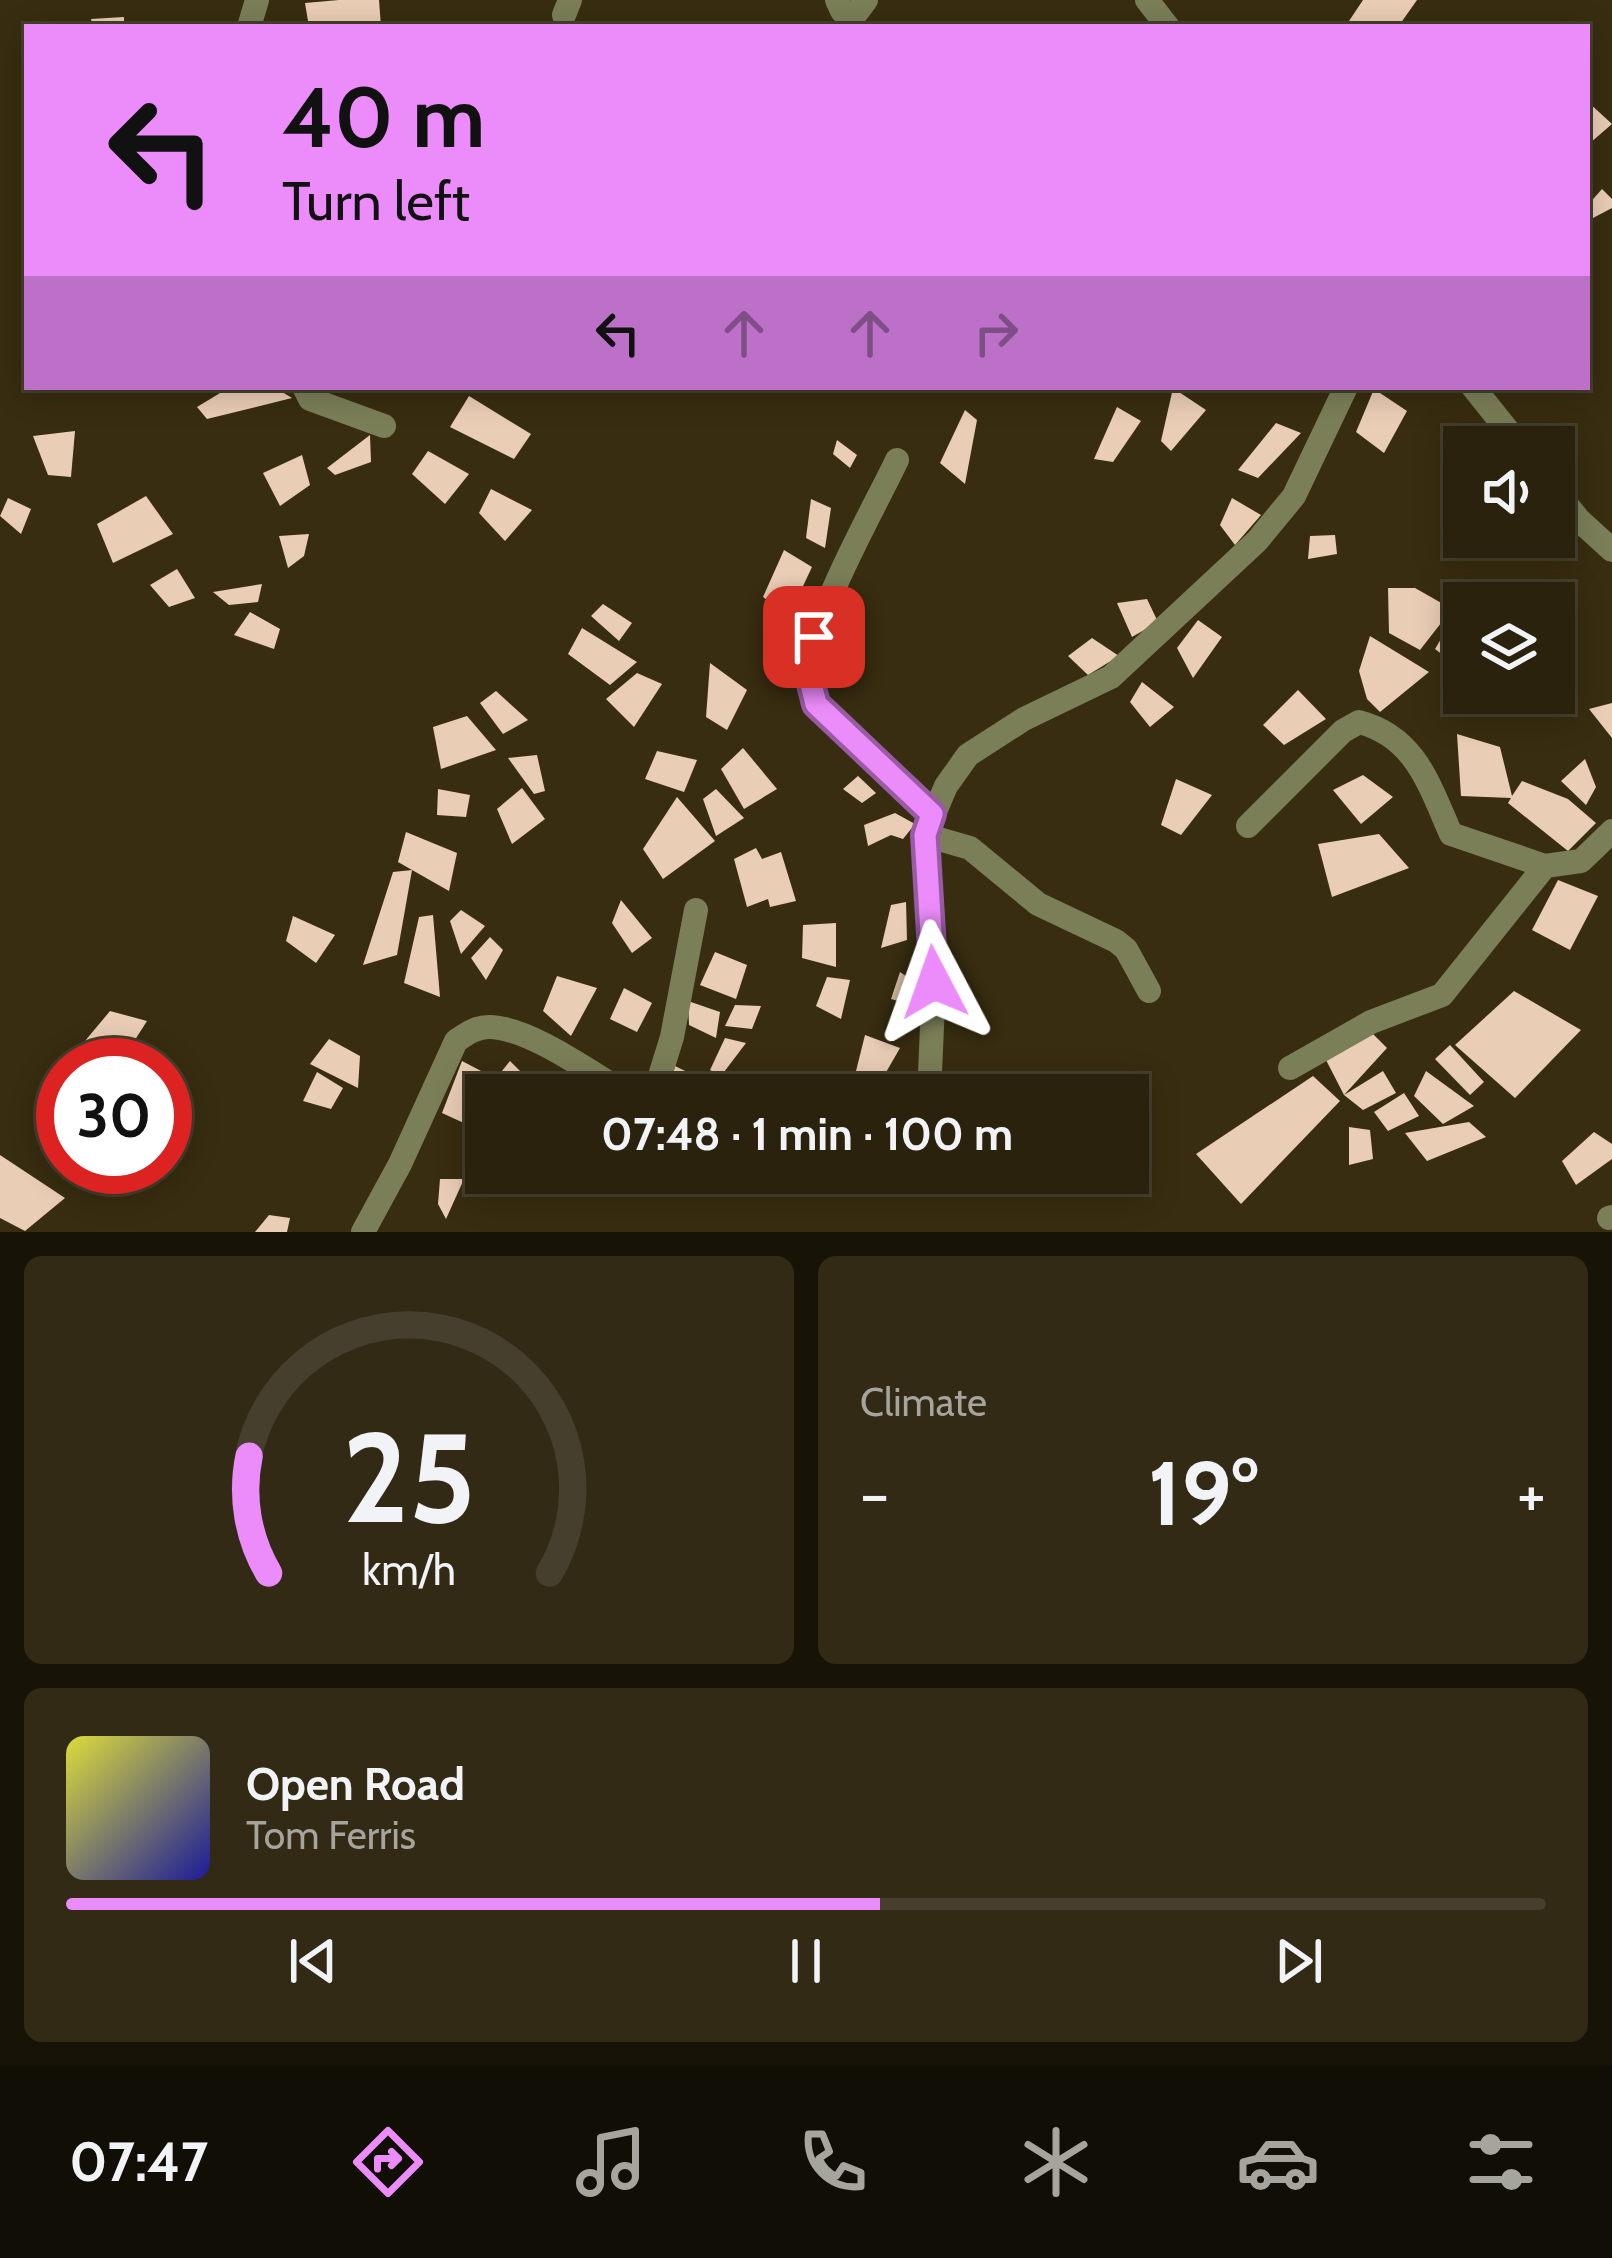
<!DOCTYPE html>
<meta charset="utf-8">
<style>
:root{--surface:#2a220c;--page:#322a15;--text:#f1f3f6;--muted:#a5a49d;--line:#463f2d;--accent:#ec8cfb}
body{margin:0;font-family:Cabin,sans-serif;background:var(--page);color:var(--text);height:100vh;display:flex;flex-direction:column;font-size:45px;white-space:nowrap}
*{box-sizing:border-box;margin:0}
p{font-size:39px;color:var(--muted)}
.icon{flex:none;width:66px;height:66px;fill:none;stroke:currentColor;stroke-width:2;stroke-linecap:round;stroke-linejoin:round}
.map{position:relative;height:1232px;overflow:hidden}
.sheet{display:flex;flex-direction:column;gap:24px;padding:24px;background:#171307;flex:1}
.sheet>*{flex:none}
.hud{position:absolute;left:24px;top:24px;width:1566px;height:366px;border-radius:0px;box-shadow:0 6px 30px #0003,0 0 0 3px var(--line);background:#ec8cfb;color:#111;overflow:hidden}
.tools{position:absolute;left:1443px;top:426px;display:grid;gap:24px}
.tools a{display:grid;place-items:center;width:132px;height:132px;border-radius:0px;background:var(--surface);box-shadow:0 6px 30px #0003,0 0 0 3px var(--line);font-size:60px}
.speed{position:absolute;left:36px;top:1038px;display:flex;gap:24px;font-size:60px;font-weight:700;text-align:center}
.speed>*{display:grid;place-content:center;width:156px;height:156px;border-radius:50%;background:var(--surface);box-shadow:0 6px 30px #0003,0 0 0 3px var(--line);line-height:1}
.speed .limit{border:18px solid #d22;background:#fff;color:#111}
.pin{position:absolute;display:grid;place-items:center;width:102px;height:102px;color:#fff;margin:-51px;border-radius:24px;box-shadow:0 6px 18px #0006}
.me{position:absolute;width:132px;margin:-66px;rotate:356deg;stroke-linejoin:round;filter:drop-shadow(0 0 9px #0008)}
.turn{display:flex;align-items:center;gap:42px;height:252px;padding:0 60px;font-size:54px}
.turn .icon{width:156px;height:156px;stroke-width:2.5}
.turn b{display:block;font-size:84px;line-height:102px}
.lanes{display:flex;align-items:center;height:114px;padding:0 60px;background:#0003;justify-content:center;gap:60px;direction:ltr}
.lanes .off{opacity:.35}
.big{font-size:90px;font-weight:800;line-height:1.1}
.sheet .widget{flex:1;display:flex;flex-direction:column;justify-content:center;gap:18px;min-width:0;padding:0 42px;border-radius:18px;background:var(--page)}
.sheet .dial{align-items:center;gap:0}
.dial svg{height:312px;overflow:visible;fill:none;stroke:var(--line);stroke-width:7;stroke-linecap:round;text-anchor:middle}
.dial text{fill:var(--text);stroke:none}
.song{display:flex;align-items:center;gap:36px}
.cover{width:144px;height:144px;border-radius:18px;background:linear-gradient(135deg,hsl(60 70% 55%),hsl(240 70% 35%))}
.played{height:12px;border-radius:6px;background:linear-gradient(90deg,var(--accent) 55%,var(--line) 55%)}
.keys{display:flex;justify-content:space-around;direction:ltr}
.heat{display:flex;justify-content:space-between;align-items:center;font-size:66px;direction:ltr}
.sheet .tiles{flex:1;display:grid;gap:24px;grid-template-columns:1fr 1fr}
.widget:last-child{grid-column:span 2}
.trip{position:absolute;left:465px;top:1074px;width:684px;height:120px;border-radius:0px;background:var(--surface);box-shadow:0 6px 30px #0003,0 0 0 3px var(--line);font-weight:800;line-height:120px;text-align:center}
.dock{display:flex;height:192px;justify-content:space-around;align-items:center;background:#110e05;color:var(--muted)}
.dock .icon{width:84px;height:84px}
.dock .selected{color:var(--accent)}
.dock b{font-size:54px;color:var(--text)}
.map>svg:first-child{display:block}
</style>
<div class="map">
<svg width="1612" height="1232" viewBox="0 0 1612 1232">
<rect width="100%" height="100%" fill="#382d10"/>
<!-- building -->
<g fill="#eacdb5">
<path d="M339,0H379L381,27H309L305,3Z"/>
<path d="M1363,0H1417L1398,27H1345Z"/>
<path d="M124,17V27H93L91,19Z"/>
<path d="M1587,101L1612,124L1590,143L1587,140Z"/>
<path d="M1602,189L1612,199V208L1591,219L1587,216V206Z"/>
<path d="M230,387H274L292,398L207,419L197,407Z"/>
<path d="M1173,388L1206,410L1171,451L1161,441Z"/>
<path d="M1374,389L1407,411L1384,453L1356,432Z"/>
<path d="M469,396L531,434L514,459L450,427Z"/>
<path d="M1117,407L1141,421L1113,462L1094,459Z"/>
<path d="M965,410L977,420L965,484L940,463Z"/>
<path d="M1276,423L1301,433L1258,478L1238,470Z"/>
<path d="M75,431L71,477L48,475L33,436Z"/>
<path d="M370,435L371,462L335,475L327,468Z"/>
<path d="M837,440L857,455L850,468L833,454Z"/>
<path d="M428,451L469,474L445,504L412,474Z"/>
<path d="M302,455L310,485L280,506L263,473Z"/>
<path d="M491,489L532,510L505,541L479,513Z"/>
<path d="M146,496L173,534L113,563L97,524Z"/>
<path d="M8,498L31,509L21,534L0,516Z"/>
<path d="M1232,498L1261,515L1235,545L1220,525Z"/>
<path d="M811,499L831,508L825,548L806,538Z"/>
<path d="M309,534L304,556L288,568L279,536Z"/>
<path d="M1335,535L1337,554L1308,559L1310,536Z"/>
<path d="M784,550L812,567L789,616L763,597Z"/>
<path d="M177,569L195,598L169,607L150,585Z"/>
<path d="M262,584L258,602L229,605L213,592Z"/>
<path d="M1388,588H1415L1452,609L1420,650L1389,633Z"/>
<path d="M1147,599L1158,622L1132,637L1117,603Z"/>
<path d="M603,604L632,623L619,641L591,616Z"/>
<path d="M250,612L280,629L274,649L234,635Z"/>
<path d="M1457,612L1464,615V671L1435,649Z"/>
<path d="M1198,620L1222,637L1193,678L1177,648Z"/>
<path d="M582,628L637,662L610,685L568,654Z"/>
<path d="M1370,636L1429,672L1380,712L1367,699L1359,671Z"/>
<path d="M1092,638L1119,656L1088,675L1068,656Z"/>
<path d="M710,663L747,690L727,730L706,717Z"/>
<path d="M637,673L662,684L634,727L606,699Z"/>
<path d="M1142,682L1174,707L1150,727L1130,702Z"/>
<path d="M1298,690L1326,719L1284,745L1263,725Z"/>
<path d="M496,691L528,720L503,734L480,703Z"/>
<path d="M1612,703V738L1589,709Z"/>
<path d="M467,716L496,750L441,769L433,727Z"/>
<path d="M1457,734L1500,747L1512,796L1522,781L1568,799L1596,823L1568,851L1508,803L1511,798L1461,796Z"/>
<path d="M743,748L777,789L744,809L721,769Z"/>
<path d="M657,751L697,760L684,792L645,779Z"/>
<path d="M537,755L545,791L534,794L508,758Z"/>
<path d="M1585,759L1596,787L1586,805L1561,781Z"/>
<path d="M1363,775L1393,797L1361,824L1333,790Z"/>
<path d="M858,776L876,793L862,803L843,789Z"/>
<path d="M1176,779L1212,795L1181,835L1161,825Z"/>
<path d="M522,788L545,819L512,844L497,809Z"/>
<path d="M438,789L470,795L466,817L437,815Z"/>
<path d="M716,789L744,818L716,836L703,799Z"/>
<path d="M677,797L715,841L663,879L643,849Z"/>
<path d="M895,813L915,824L903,839L891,835L868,846L864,825Z"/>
<path d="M406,832L457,853L449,891L398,862Z"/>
<path d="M1379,834L1409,868L1332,897L1318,844Z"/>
<path d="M756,848L762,859L781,852L796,901L770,907L768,899L747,907L734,859Z"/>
<path d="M412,870L397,955L363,965L393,872Z"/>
<path d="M1558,880L1598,896L1570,950L1532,930Z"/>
<path d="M621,900L652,938L632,953L612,923Z"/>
<path d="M906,902L907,940L881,948L891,905Z"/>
<path d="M461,910L485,926L461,954L450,921Z"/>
<path d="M433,915L440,997L404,983L419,917Z"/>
<path d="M293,916L335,935L316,963L286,941Z"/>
<path d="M836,923V967L802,958L803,925Z"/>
<path d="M490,937L503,950L486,980L471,958Z"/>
<path d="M715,952L747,965L736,999L700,985Z"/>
<path d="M900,972L919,985L912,1005L891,999Z"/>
<path d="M557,976L597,988L571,1036L543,1011Z"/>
<path d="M827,977L850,980L841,1019L816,1006Z"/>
<path d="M624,988L652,1003L637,1032L610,1019Z"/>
<path d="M1514,991L1581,1030L1515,1098L1455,1045Z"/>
<path d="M688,1001L720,1012L716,1038L689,1025Z"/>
<path d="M735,1005L761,1006L752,1029L725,1026Z"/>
<path d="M110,1011L147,1021L119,1065H65Z"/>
<path d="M1369,1030L1387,1048L1344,1095L1383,1071L1396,1093L1363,1110L1344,1095L1326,1060Z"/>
<path d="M865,1035L900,1048L881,1081L856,1071Z"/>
<path d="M725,1038L746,1043L721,1076L710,1070Z"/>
<path d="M329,1039L360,1056L358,1088L310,1064Z"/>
<path d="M1450,1045L1484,1082L1470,1095L1435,1059Z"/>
<path d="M462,1061L485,1073L466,1124L442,1113Z"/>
<path d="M510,1061L541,1092L503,1095L493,1082Z"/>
<path d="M675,1066L724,1090L721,1095H663Z"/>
<path d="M1426,1071L1474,1106L1443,1124L1414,1096Z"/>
<path d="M317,1072L343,1088L331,1109L303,1101Z"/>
<path d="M1313,1076L1340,1101L1241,1204L1196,1154Z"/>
<path d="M1404,1093L1419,1116L1388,1131L1374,1112Z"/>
<path d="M1469,1122L1486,1137L1427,1161L1405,1133Z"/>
<path d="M1349,1127L1370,1130L1373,1159L1349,1165Z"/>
<path d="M1594,1132L1612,1144V1159L1576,1185L1562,1161Z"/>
<path d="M0,1155L65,1198L25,1231L0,1218Z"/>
<path d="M525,1173H589L585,1186Z"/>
<path d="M440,1179H464L446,1219L438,1204Z"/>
<path d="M269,1215L290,1218L287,1232H255Z"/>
</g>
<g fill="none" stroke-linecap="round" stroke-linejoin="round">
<!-- minor -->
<g stroke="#7b7f58" stroke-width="24">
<path d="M837,0L842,11L854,16L866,0"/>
<path d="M1147,0L1168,27"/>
<path d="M564,15L570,0"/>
<path d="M249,27L257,0"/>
<path d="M304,387L310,399L384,426"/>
<path d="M1473,387L1521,447"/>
<path d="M897,460C872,513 808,622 810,676C810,693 818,706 828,718L932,814"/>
<path d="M1554,489L1579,520L1612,550"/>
<path d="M1248,826L1343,731L1359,722C1416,737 1429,785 1451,834L1545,866"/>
<path d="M925,835L970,848L1038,904L1116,941L1126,949L1149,991"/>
<path d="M1290,1068L1371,1022L1442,995L1545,866L1581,861L1612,831"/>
<path d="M654,1095L672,1037L696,910"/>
<path d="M929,1095L934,982L925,835L946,786L968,755L1024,719L1111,677L1257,541L1294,496L1346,387"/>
<path d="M1609,1218L1612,1217"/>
<path d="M363,1232L400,1164L456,1041C466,1034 477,1026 491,1027C532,1029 592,1074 629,1095"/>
</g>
</g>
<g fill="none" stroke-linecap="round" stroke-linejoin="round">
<defs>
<path id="route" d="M814,637L810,680L816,704L932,814L925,835L934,982"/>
</defs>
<!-- route casing -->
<use href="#route" stroke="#995ba3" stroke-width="30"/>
<!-- route -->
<use href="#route" stroke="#ec8cfb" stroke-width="21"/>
</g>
</svg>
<div class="tools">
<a><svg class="icon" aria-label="sound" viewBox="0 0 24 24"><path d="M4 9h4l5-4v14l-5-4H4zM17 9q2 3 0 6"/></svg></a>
<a><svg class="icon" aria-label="layers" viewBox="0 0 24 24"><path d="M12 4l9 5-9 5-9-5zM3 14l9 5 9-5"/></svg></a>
</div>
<div class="speed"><div class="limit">30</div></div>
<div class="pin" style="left:814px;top:637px;background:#d93025"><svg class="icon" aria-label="arrive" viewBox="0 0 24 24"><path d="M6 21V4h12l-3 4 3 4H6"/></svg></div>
<svg class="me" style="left:934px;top:982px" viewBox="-20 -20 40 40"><path d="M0-17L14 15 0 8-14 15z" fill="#ec8cfb" stroke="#fff" stroke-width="4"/></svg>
<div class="trip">07:48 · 1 min · 100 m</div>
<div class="hud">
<div class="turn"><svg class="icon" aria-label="left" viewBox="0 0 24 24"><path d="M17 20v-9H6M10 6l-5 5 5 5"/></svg><div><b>40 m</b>Turn left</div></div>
<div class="lanes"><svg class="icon" aria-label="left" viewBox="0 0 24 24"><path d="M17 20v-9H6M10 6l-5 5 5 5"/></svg><svg class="icon off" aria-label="ahead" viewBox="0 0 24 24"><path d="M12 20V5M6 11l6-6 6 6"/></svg><svg class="icon off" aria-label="ahead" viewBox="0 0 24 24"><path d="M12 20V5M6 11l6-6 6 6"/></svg><svg class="icon off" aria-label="right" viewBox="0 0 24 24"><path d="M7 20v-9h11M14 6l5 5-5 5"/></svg></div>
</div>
</div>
<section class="sheet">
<div class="tiles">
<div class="widget dial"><svg viewBox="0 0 100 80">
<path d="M14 69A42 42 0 1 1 86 69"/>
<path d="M14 69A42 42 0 0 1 9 39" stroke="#ec8cfb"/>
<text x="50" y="56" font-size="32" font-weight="700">25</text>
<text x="50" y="72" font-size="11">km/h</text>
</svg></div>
<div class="widget"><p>Climate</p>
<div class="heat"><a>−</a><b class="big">19°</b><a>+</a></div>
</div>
<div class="widget">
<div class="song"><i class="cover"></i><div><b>Open Road</b><p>Tom Ferris</p></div></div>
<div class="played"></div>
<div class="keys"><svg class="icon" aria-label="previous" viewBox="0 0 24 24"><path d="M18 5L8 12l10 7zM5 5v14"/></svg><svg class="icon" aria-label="pause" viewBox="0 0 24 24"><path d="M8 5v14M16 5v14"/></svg><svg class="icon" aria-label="next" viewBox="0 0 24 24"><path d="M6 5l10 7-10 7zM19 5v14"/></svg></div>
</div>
</div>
</section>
<nav class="dock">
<b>07:47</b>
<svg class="icon selected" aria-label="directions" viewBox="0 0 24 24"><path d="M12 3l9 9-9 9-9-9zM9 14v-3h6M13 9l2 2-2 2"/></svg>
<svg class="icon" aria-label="music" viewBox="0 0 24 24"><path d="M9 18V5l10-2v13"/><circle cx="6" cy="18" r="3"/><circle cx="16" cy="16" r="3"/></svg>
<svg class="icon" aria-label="phone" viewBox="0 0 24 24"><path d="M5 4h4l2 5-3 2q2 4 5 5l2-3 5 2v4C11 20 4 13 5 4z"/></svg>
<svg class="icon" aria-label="climate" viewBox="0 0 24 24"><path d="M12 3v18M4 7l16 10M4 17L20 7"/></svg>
<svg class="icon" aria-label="car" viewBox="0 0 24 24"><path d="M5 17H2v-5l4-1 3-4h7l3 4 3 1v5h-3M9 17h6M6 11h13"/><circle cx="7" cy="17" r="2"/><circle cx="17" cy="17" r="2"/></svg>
<svg class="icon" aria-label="filters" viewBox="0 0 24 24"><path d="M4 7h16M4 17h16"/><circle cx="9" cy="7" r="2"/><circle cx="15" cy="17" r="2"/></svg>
</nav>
